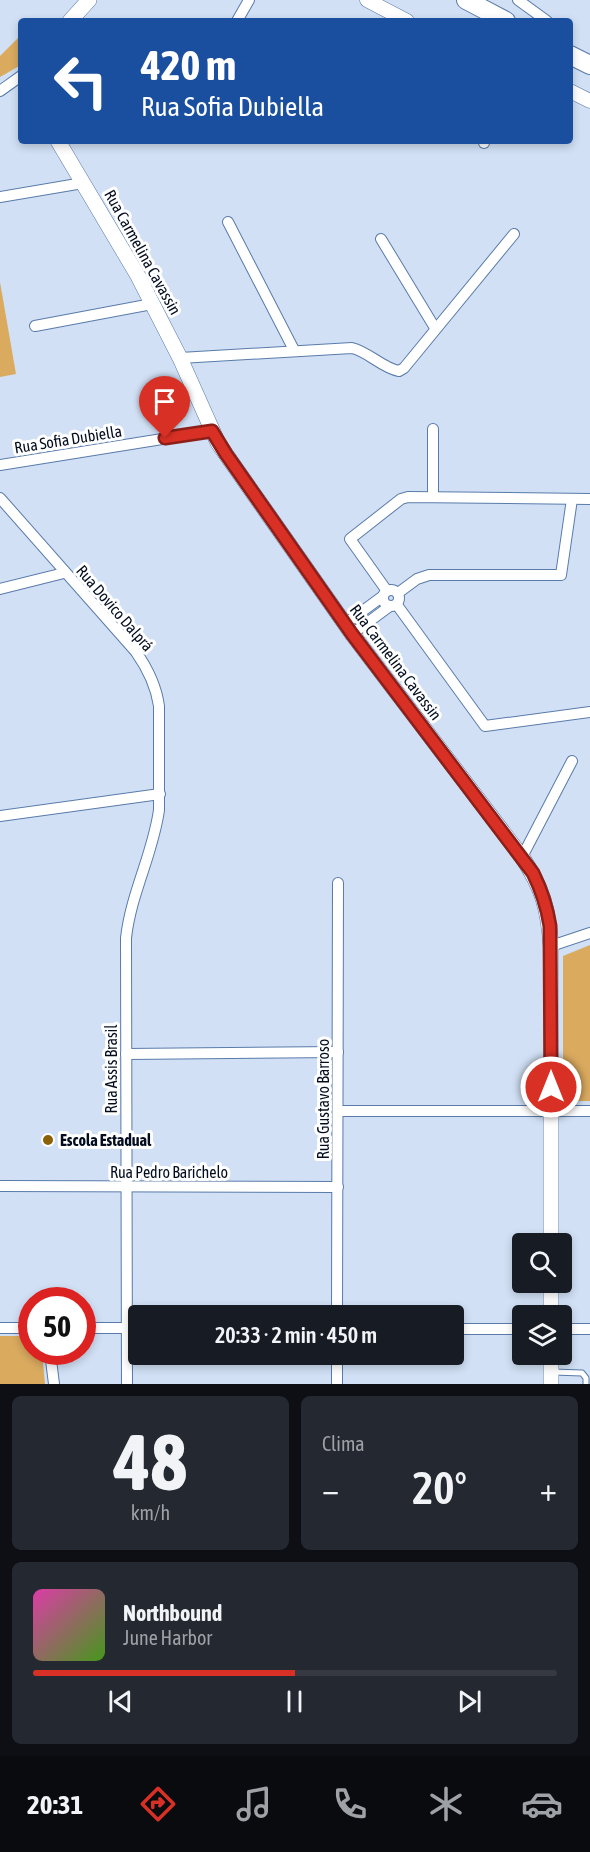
<!DOCTYPE html>
<html lang="pt">
<meta charset="utf-8">
<style>
:root{--surface:#171b24;--page:#242831;--text:#f1f3f6;--muted:#9ea1a6;--line:#363941;--accent:#d93025}
body{margin:0;font-family:"Asap Condensed",sans-serif;background:var(--page);color:var(--text);height:100vh;display:flex;flex-direction:column;font-size:22px;white-space:nowrap}
*{box-sizing:border-box;margin:0}
p{font-size:20px;color:var(--muted)}
.icon{flex:none;width:33px;height:33px;fill:none;stroke:currentColor;stroke-width:2;stroke-linecap:round;stroke-linejoin:round}
.map{position:relative;height:1384px;overflow:hidden}
.details{display:flex;flex-direction:column;gap:12px;padding:12px;background:#0d0f14;flex:1}
.details>*{flex:none}
.top-card{position:absolute;left:18px;top:18px;width:555px;height:126px;border-radius:6px;box-shadow:0 3px 9px #0003;background:#1a4fa0;color:#fff;overflow:hidden}
.buttons{position:absolute;left:512px;top:1233px;display:grid;gap:12px}
.buttons a{display:grid;place-items:center;width:60px;height:60px;border-radius:6px;background:var(--surface);box-shadow:0 3px 9px #0003;font-size:30px}
.speed{position:absolute;left:18px;top:1287px;display:flex;gap:12px;font-size:30px;font-weight:700;text-align:center}
.speed>*{display:grid;place-content:center;width:78px;height:78px;border-radius:50%;background:var(--surface);box-shadow:0 3px 9px #0003;line-height:1}
.speed .limit{border:9px solid #d22;background:#fff;color:#111}
.pin{position:absolute;display:grid;place-items:center;width:51px;height:51px;color:#fff;margin:-62px -26px;border-radius:50% 50% 50% 0;rotate:-45deg;box-shadow:0 0 6px #0007}
.pin .icon{rotate:45deg}
.me{position:absolute;width:66px;margin:-33px;rotate:0deg;stroke-linejoin:round;filter:drop-shadow(0 0 4px #0008)}
.turn{display:flex;align-items:center;gap:21px;height:126px;padding:0 24px;font-size:27px}
.turn .icon{width:78px;height:78px;stroke-width:2.5}
.turn b{display:block;font-size:42px;line-height:51px}
.big{font-size:45px;font-weight:600;line-height:1.1}
.details .card{flex:1;display:flex;flex-direction:column;justify-content:center;gap:9px;min-width:0;padding:0 21px;border-radius:9px;background:var(--page)}
.details .dial{align-items:center;gap:0}
.dial b{font-size:78px;line-height:1}
.song{display:flex;align-items:center;gap:18px}
.cover{width:72px;height:72px;border-radius:9px;background:linear-gradient(135deg,hsl(320 70% 55%),hsl(100 70% 35%))}
.played{height:6px;border-radius:3px;background:linear-gradient(90deg,var(--accent) 50%,var(--line) 50%)}
.keys{display:flex;justify-content:space-around;direction:ltr}
.heat{display:flex;justify-content:space-between;align-items:center;font-size:33px;direction:ltr}
.details .tiles{flex:1;display:grid;gap:12px;grid-template-columns:1fr 1fr}
.card:last-child{grid-column:span 2}
.trip{position:absolute;left:128px;top:1305px;width:336px;height:60px;border-radius:6px;background:var(--surface);box-shadow:0 3px 9px #0003;font-weight:600;line-height:60px;text-align:center}
.tabs{display:flex;height:96px;justify-content:space-around;align-items:center;background:#090b0e;color:var(--muted)}
.tabs .icon{width:42px;height:42px}
.tabs .current{color:var(--accent)}
.tabs b{font-size:27px;color:var(--text)}
.map>svg:first-child{display:block}
</style>
<div class="map">
<svg width="590" height="1384" viewBox="0 0 590 1384">
<rect width="100%" height="100%" fill="#d1e0f5"/>
<!-- green -->
<g fill="#daaa5f">
<path d="M20,36L21,65L0,77V56Z"/>
<path d="M0,282L16,374L0,377Z"/>
<path d="M590,945V1101H563V956Z"/>
<path d="M0,1336H31L32,1352H42L45,1384H0Z"/>
</g>
<g fill="none" stroke-linecap="round" stroke-linejoin="round">
<defs>
<path id="service" d="M553,1372L582,1373L586,1378V1384"/>
<g id="minor">
<path d="M518,0L547,21"/>
<path d="M237,21L249,0"/>
<path d="M0,91L21,76"/>
<path d="M484,143V141"/>
<path d="M0,197L83,183"/>
<path d="M228,222L294,350"/>
<path d="M381,239L435,328"/>
<path d="M35,326L152,304"/>
<path d="M180,358L352,348C369,352 382,368 399,371L404,368L514,234"/>
<path d="M0,465L212,431"/>
<path d="M433,497V429"/>
<path d="M0,498L136,652C148,669 156,685 159,706V810C153,854 131,893 126,938L127,1384"/>
<path d="M0,589L64,573"/>
<circle cx="391" cy="598" r="8"/>
<path d="M387,591L350,539L401,499L408,497L590,499"/>
<path d="M398,593L417,579L429,575H561L572,499"/>
<path d="M397,605L485,726L590,712"/>
<path d="M345,624L383,596"/>
<path d="M352,634L390,606"/>
<path d="M0,816L160,794"/>
<path d="M522,857L572,761"/>
<path d="M551,946L590,933"/>
<path d="M126,1054L338,1052"/>
<path d="M338,1111H590"/>
<path d="M0,1186L338,1187"/>
<path d="M337,1316L338,883"/>
<path d="M0,1328H32"/>
<path d="M82,1328H138"/>
<path d="M453,1329H522"/>
<path d="M561,1329H590"/>
<path d="M50,1352L54,1384"/>
<path d="M337,1384V1354"/>
</g>
<g id="tertiary">
<path d="M367,0L407,21"/>
<path d="M570,91L590,101"/>
</g>
<g id="secondary">
<path d="M70,21L89,0"/>
<path d="M58,141L138,276L180,358L218,443L352,634L522,857C543,889 548,908 551,946V1244"/>
<path d="M551,1282V1316"/>
<path d="M551,1354V1384"/>
</g>
<g id="primary">
<path d="M466,0L506,21"/>
<path d="M570,55L590,65"/>
</g>
</defs>
<!-- service casing -->
<use href="#service" stroke="#597baa" stroke-width="7"/>
<!-- minor casing -->
<use href="#minor" stroke="#597baa" stroke-width="12"/>
<!-- tertiary casing -->
<use href="#tertiary" stroke="#597baa" stroke-width="15"/>
<!-- secondary casing -->
<use href="#secondary" stroke="#597baa" stroke-width="16"/>
<!-- primary casing -->
<use href="#primary" stroke="#597baa" stroke-width="20"/>
<!-- service -->
<use href="#service" stroke="#fff" stroke-width="5"/>
<!-- minor -->
<use href="#minor" stroke="#fff" stroke-width="10"/>
<!-- tertiary -->
<use href="#tertiary" stroke="#fff" stroke-width="14"/>
<!-- secondary -->
<use href="#secondary" stroke="#fff" stroke-width="15"/>
<!-- primary -->
<use href="#primary" stroke="#fff" stroke-width="18"/>
</g>
<g fill="none" stroke-linecap="round" stroke-linejoin="round">
<defs>
<path id="route" d="M165,438L212,431L226,454L352,634L533,873C542,891 547,907 550,926L551,1087"/>
</defs>
<!-- route casing -->
<use href="#route" stroke="#8d1f18" stroke-width="15"/>
<!-- route -->
<use href="#route" stroke="#d93025" stroke-width="10"/>
</g>
<!-- markers -->
<circle fill="#8c6005" stroke="#fff" stroke-width="2" cx="48" cy="1140" r="6"/>
<g text-anchor="middle" dominant-baseline="central" stroke-width="6" stroke-linejoin="round" paint-order="stroke">
<!-- street labels -->
<g font-size="16" fill="#030d1f" stroke="#fff">
<text transform="translate(143 252) rotate(61)">Rua Carmelina Cavassin</text>
<text transform="translate(68 439) rotate(-9)">Rua Sofia Dubiella</text>
<text transform="translate(115 608) rotate(49)">Rua Dovico Dalprá</text>
<text transform="translate(396 662) rotate(53)">Rua Carmelina Cavassin</text>
<text transform="translate(111 1069) rotate(-90)">Rua Assis Brasil</text>
<text transform="translate(323 1099) rotate(-90)">Rua Gustavo Barroso</text>
<text x="169" y="1172">Rua Pedro Barichelo</text>
</g>
<!-- poi labels -->
<g font-size="16" font-weight="bold" fill="#030d1f" stroke="#fff" text-anchor="start">
<text x="60" y="1140">Escola Estadual</text>
</g>
</g>
</svg>
<div class="buttons">
<a><svg class="icon" aria-label="search" viewBox="0 0 24 24"><circle cx="10" cy="10" r="6"/><path d="M15 15l6 6"/></svg></a>
<a><svg class="icon" aria-label="layers" viewBox="0 0 24 24"><path d="M12 4l9 5-9 5-9-5zM3 14l9 5 9-5"/></svg></a>
</div>
<div class="speed"><div class="limit">50</div></div>
<div class="pin" style="left:165px;top:438px;background:#d93025"><svg class="icon" aria-label="arrive" viewBox="0 0 24 24"><path d="M6 21V4h12l-3 4 3 4H6"/></svg></div>
<svg class="me" style="left:551px;top:1087px" viewBox="-20 -20 40 40"><circle r="17" fill="#d93025" stroke="#fff" stroke-width="3"/><path d="M0-11L8 9 0 5-8 9z" fill="#fff"/></svg>
<div class="trip">20:33 · 2 min · 450 m</div>
<div class="top-card">
<div class="turn"><svg class="icon" aria-label="left" viewBox="0 0 24 24"><path d="M17 20v-9H6M10 6l-5 5 5 5"/></svg><div><b>420 m</b>Rua Sofia Dubiella</div></div>
</div>
</div>
<section class="details">
<div class="tiles">
<div class="card dial"><b>48</b><p>km/h</p></div>
<div class="card"><p>Clima</p>
<div class="heat"><a>−</a><b class="big">20°</b><a>+</a></div>
</div>
<div class="card">
<div class="song"><i class="cover"></i><div><b>Northbound</b><p>June Harbor</p></div></div>
<div class="played"></div>
<div class="keys"><svg class="icon" aria-label="previous" viewBox="0 0 24 24"><path d="M18 5L8 12l10 7zM5 5v14"/></svg><svg class="icon" aria-label="pause" viewBox="0 0 24 24"><path d="M8 5v14M16 5v14"/></svg><svg class="icon" aria-label="next" viewBox="0 0 24 24"><path d="M6 5l10 7-10 7zM19 5v14"/></svg></div>
</div>
</div>
</section>
<nav class="tabs">
<b>20:31</b>
<svg class="icon current" aria-label="directions" viewBox="0 0 24 24"><path d="M12 3l9 9-9 9-9-9zM9 14v-3h6M13 9l2 2-2 2"/></svg>
<svg class="icon" aria-label="music" viewBox="0 0 24 24"><path d="M9 18V5l10-2v13"/><circle cx="6" cy="18" r="3"/><circle cx="16" cy="16" r="3"/></svg>
<svg class="icon" aria-label="phone" viewBox="0 0 24 24"><path d="M5 4h4l2 5-3 2q2 4 5 5l2-3 5 2v4C11 20 4 13 5 4z"/></svg>
<svg class="icon" aria-label="climate" viewBox="0 0 24 24"><path d="M12 3v18M4 7l16 10M4 17L20 7"/></svg>
<svg class="icon" aria-label="car" viewBox="0 0 24 24"><path d="M5 17H2v-5l4-1 3-4h7l3 4 3 1v5h-3M9 17h6M6 11h13"/><circle cx="7" cy="17" r="2"/><circle cx="17" cy="17" r="2"/></svg>
</nav>
